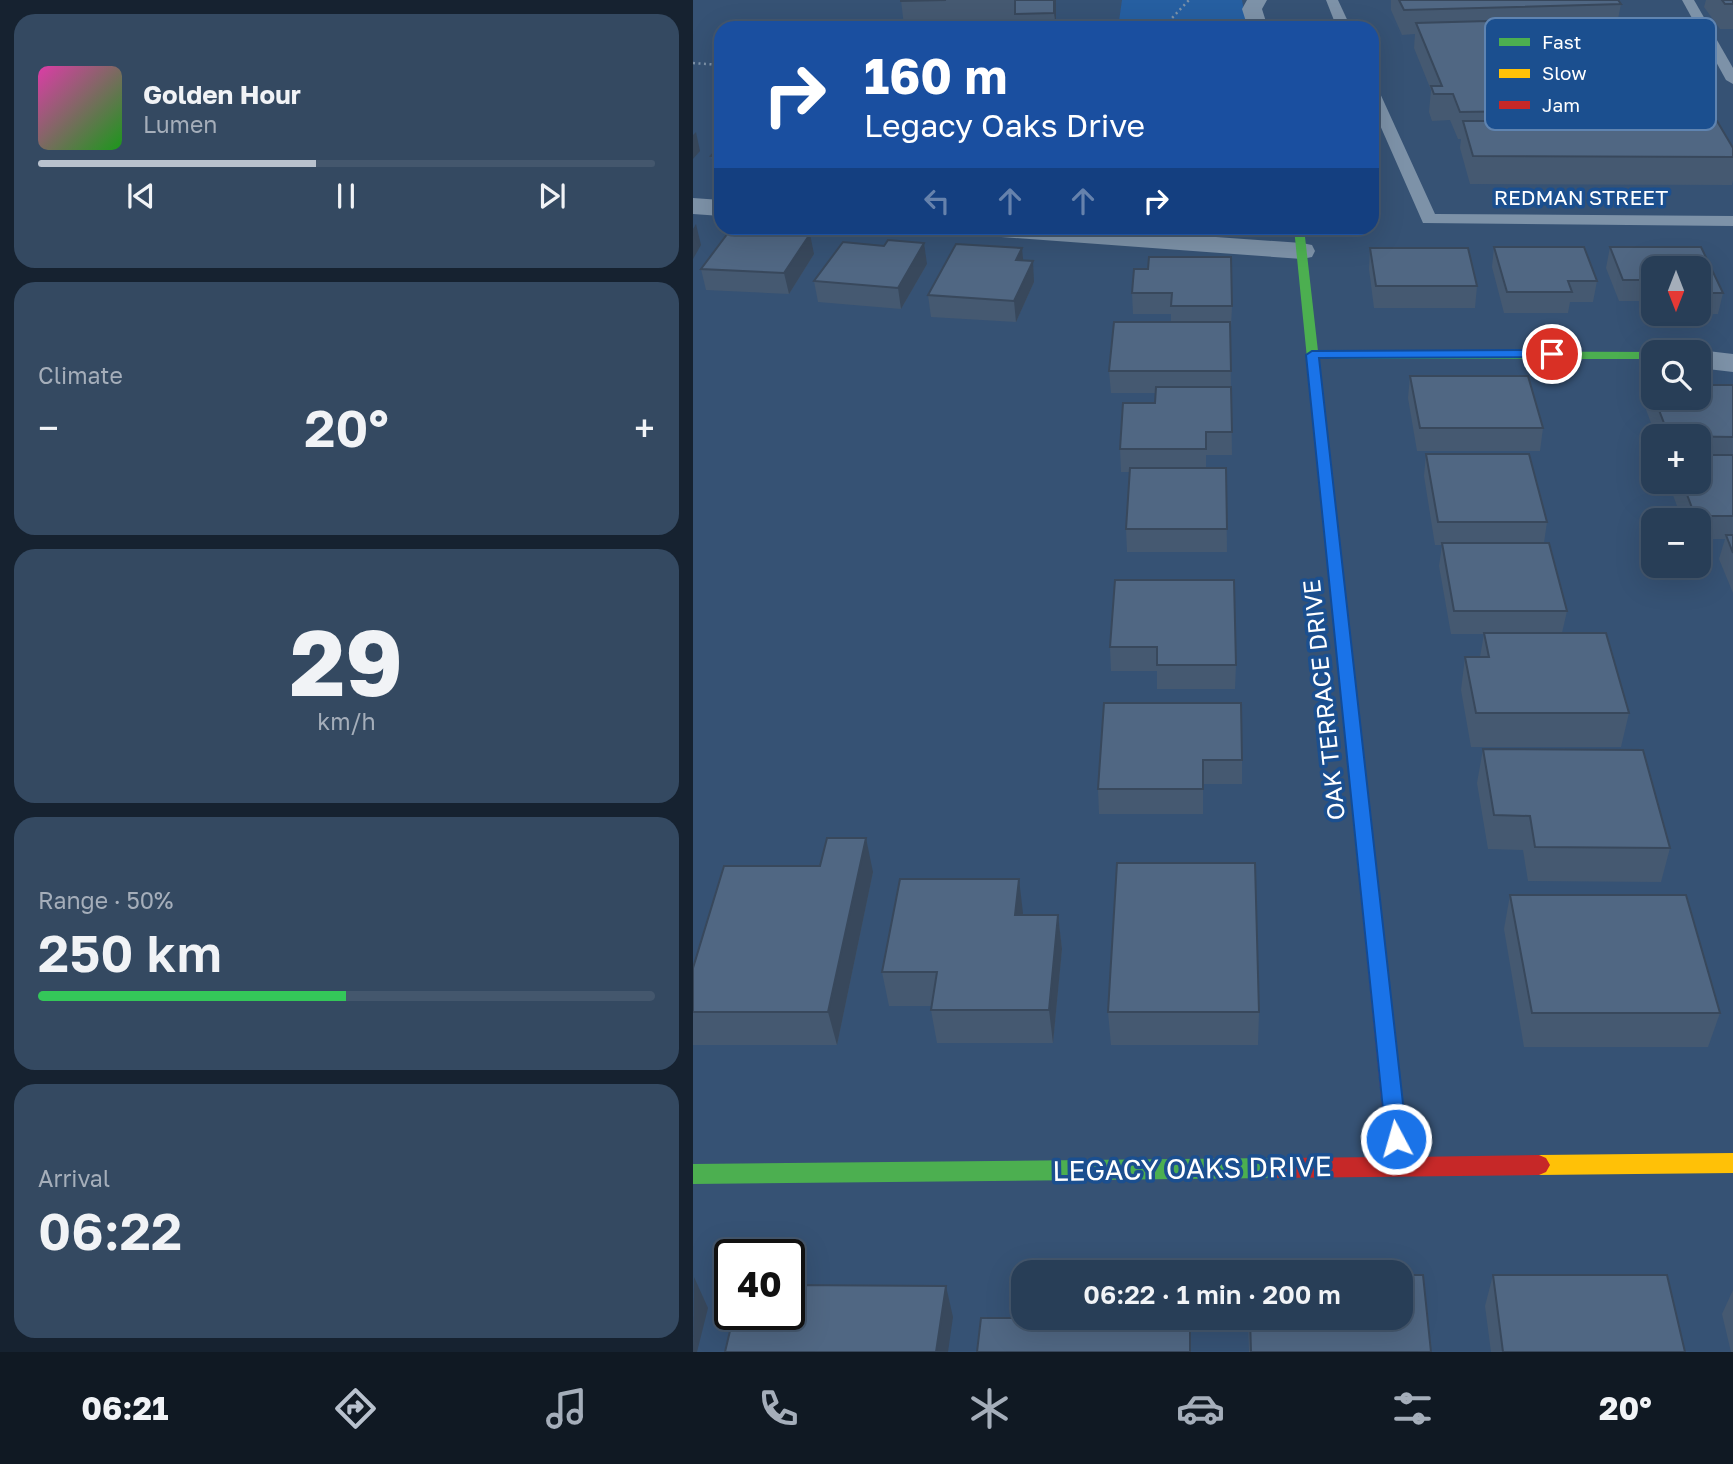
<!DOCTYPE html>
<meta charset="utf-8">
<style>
:root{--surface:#283e57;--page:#344961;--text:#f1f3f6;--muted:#a5aeba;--line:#44576d;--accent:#b9c2ce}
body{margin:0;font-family:"Golos Text",sans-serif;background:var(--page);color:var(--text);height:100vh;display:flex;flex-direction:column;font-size:26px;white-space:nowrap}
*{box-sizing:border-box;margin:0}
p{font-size:23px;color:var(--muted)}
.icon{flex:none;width:38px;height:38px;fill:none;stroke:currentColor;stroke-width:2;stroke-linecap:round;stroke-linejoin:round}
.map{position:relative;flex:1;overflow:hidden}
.details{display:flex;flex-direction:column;gap:14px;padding:14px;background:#162230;width:693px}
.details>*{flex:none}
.banner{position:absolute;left:21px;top:21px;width:665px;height:214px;border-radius:21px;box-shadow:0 7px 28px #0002,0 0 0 2px var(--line);background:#1a4fa0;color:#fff;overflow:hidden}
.needle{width:46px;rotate:180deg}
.controls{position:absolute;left:948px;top:256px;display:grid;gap:14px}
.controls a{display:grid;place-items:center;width:70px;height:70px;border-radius:14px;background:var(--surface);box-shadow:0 7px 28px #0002,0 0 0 2px var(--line);font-size:35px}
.speed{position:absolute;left:21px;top:1239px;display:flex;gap:14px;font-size:35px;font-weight:700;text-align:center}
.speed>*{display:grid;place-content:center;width:91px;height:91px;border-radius:50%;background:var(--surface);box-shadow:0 7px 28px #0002,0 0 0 2px var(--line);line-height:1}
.speed .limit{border:4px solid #111;border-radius:10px;background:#fff;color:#111}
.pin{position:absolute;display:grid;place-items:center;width:60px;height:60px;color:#fff;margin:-30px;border:4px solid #fff;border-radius:50%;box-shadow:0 2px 7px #0007}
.me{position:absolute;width:77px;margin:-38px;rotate:354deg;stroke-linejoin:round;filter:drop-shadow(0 0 5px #0008)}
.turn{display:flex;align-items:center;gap:24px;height:147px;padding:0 35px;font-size:32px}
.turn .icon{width:91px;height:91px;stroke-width:2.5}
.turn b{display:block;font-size:49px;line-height:60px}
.lanes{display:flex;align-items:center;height:66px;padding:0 35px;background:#0003;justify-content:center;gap:35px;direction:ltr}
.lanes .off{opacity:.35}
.big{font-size:52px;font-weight:600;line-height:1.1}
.details .widget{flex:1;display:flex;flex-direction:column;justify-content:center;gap:10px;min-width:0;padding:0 24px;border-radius:21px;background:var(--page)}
.details .dial{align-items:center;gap:0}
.dial b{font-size:91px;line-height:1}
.song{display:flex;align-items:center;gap:21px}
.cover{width:84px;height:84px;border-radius:10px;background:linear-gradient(135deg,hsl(320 70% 55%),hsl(120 70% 35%))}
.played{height:7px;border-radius:4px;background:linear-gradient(90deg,var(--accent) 45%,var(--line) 45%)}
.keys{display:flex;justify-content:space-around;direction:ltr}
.heat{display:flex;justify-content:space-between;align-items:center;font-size:38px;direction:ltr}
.charge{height:10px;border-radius:5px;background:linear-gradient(90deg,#34c759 50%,var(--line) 0)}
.trip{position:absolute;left:318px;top:1260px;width:402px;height:70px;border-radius:21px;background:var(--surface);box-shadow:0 7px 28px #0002,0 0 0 2px var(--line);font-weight:600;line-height:70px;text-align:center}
.dock{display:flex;height:112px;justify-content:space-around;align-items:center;background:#101923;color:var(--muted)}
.dock .icon{width:49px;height:49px}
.dock .active{color:var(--accent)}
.dock b{font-size:32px;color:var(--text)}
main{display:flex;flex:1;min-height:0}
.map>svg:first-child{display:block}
</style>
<main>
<section class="details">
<div class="widget">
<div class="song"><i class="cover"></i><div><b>Golden Hour</b><p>Lumen</p></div></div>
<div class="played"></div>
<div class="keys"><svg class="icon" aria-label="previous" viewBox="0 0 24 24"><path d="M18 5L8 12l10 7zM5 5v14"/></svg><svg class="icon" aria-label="pause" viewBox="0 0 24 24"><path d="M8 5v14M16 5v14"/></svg><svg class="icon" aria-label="next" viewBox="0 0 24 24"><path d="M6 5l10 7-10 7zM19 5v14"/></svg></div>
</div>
<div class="widget"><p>Climate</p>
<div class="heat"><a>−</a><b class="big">20°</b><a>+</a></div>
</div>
<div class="widget dial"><b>29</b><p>km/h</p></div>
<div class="widget"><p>Range · 50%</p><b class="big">250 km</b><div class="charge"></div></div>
<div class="widget"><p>Arrival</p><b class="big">06:22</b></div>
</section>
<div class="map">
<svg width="1040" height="1352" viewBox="0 0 1040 1352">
<rect width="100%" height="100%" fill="#365274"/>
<!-- green -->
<path fill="#265fa1" d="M429,0H549L554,28H425Z"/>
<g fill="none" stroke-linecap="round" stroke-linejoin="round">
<!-- path -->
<g stroke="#7d92a8" stroke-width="2.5" stroke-dasharray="2 3.5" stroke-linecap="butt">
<path d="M475,28L479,18L496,0"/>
<path d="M0,63L28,65"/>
</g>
<!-- lane -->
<g fill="#7d92a8" fill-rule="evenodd">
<path d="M633,0H645L658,28H644Z"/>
<path d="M989,0H1001L1040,68V84L1033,80Z"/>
<path d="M679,87L686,91L742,214L1040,216V226L730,223L679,107Z"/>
</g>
<!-- street -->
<g fill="#7d92a8" fill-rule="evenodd">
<path d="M554,0H574L569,9L575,28H555L549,9Z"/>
<path d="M0,198L28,200V216L0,214Z"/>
<path d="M282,228H397L609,243L619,245L622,251L619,257L609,259L295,236L286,234Z"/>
<path d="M1006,350L1040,354V372L1006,368V352H999Z"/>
</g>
<!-- fast -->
<g fill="#4caf50" fill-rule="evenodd">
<path d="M601,228H611L625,351L963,352L961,359H626L683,869L680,874L674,876L668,874L665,869Z"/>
<path d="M585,1158L593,1161L596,1168L593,1175L585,1178L0,1184V1164Z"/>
</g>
<!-- slow -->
<path fill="#ffc107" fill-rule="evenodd" d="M1040,1153V1173L846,1175L839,1172L835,1165L839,1158L846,1155Z"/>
<!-- jam -->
<path fill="#c62828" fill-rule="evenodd" d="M674,862L680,864L683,869L716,1157L846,1155L853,1158L857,1165L853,1172L846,1175L585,1178L577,1175L574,1168L577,1161L585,1158L694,1157L665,869L668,864Z"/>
</g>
<!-- wall -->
<g fill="#455971" fill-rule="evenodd">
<path d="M208,0H363V28H323L322,23L211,26Z"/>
<path d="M698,0H925L928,4L925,19L966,33L1020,93L1014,120H1011V121L1040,148V180L1039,185L777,184L767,148L768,139H765L757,120L739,121L736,112L738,90L721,48L722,34L709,35L698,10ZM890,30L889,37L896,51H902L901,58L929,121H839L840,111L801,32Z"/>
<path d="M1013,0H1040V29H1027L1011,7Z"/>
<path d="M28,145V176H23L18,156Z"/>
<path d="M801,247L904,281L900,302H877L875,313H811L799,267Z"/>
<path d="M917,247H1008L1030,293L1025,314H960L955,301H926L913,268ZM961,268H1006V313H961Z"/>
<path d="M677,248L784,286L782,308H681L676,269Z"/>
<path d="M121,254L96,294L13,290L8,269Z"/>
<path d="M330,261L341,282L323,322L238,317L235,295Z"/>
<path d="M234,264L208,309L125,302L121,281Z"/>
<path d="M441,269L539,306L538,328H537L539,455H513V468H533L534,552H434L433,529L437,472H428L427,449L462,403V393H418L416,371L478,322V314H440L439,293Z"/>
<path d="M717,376L850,428L847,451H724L715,398Z"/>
<path d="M957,385H961V397H1006L1040,385V593L1026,559L1032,539H1006V520H989L975,481H1006V436H963L952,407Z"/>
<path d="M733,454L854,522L851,543L874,611L869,633L936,713L928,747H778L768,690L772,657H787L791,634H758L746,566L749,545H742L731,476Z"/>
<path d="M422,580L543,665L542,689H464V671H418L417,647Z"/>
<path d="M411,703L549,760V784H510V814H406L405,789Z"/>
<path d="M790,749L977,848L968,882L835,881L830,850L795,849L784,783Z"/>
<path d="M180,872L144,1045H0V968Z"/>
<path d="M817,895L1027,1013L1015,1047H831L811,929Z"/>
<path d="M330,913V915H365L369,949L360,1043H244L238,1010V1006H196L189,972Z"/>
<path d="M415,1012H566L565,1045H418Z"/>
<path d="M800,1275L992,1352H798L792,1306Z"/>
<path d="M1040,1290V1352H1038L1029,1314Z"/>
<path d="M555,1318H709L738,1352H556Z"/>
</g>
<!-- shaded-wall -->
<g fill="#38485c">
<path d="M361,0H363V28L361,13Z"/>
<path d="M3,132L7,151L0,159V135Z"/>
<path d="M3,224L8,245L0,259V229Z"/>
<path d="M117,234L121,254L96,294L91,273Z"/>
<path d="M231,243L234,264L208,309L205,288Z"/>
<path d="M329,248L331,269L323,260Z"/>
<path d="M340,261L341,282L323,322L321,301Z"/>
<path d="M173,838L180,872L144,1045L135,1012Z"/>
<path d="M326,879L330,913L326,949L322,915Z"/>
<path d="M365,915L369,949L360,1043L356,1010Z"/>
<path d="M1,1277L15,1308L4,1352H0Z"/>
<path d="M253,1286L260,1317L255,1352H243Z"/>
</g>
<!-- building -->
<g fill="#506783" stroke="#38485c" stroke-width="2">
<path d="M208,0H253L208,1Z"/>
<path d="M322,0H361V13L322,14Z"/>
<path d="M706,0H925L928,4L711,10Z"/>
<path d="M1029,0H1040V4H1032Z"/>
<path d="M795,21L840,111L767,112L760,94H741L738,86H749L723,23Z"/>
<path d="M770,121H1024L1040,148V157L780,156Z"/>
<path d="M28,145V157L18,156Z"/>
<path d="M38,229L117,234L91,273L8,269Z"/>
<path d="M195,240L231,243L205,288L121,281L150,242L191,246Z"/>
<path d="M263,244L329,248L323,260L340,261L321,301L235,295Z"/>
<path d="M801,247H891L904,281H875L879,292H814Z"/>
<path d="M917,247H1008L1030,293H1006V268H961V284L959,280H930Z"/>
<path d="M677,248H775L784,286H683Z"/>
<path d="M456,257H538L539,306H478L479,293H439L441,269H455Z"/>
<path d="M421,322H537L538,371H416Z"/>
<path d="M717,376H835L850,428H727Z"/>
<path d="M957,385H961V395Z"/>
<path d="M1006,385H1040V437L976,436L961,397H1006Z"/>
<path d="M463,387H538L539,432H513V449H427L430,403H462Z"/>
<path d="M733,454H836L854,522H745Z"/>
<path d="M1006,455H1040V516H1002L989,481H1006Z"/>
<path d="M437,468H533L534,529H433Z"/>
<path d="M1033,535H1040V553Z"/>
<path d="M749,543H856L874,611H761Z"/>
<path d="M422,580H541L543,665H464V647H417Z"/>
<path d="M791,633H913L936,713H783L772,657H796Z"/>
<path d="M411,703H548L549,760H510V789H405Z"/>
<path d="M790,749L950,750L977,848L842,847L837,816L801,815Z"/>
<path d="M134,838H173L135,1012H0V968L31,866H127Z"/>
<path d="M424,863H562L566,1012H415Z"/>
<path d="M207,879H326L322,915H365L356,1010H238L244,972H189Z"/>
<path d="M817,895H993L1027,1013H839Z"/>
<path d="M709,1275H730L738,1352H558L557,1318H709Z"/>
<path d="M800,1275H974L992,1352H810Z"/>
<path d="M96,1285L253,1286L243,1352H32L41,1314H96Z"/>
<path d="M288,1318H497V1352H284Z"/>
</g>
<!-- route -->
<path fill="#1a73e8" stroke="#114b97" stroke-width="2" d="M859,350L863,351V357L626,358L714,1139L711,1146L703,1148L696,1146L693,1139L613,355L619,351Z"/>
<g text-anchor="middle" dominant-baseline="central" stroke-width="7" stroke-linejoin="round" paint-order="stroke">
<!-- far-street labels -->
<g font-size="21" fill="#fff" stroke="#1b4f8f">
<text x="888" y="197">REDMAN STREET</text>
</g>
<!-- street labels -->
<g font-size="24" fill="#fff" stroke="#1b4f8f">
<text transform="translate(630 700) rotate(-96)">OAK TERRACE DRIVE</text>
</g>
<!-- near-street labels -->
<g font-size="28" fill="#fff" stroke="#1b4f8f">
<text transform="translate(499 1168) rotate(-1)">LEGACY OAKS DRIVE</text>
</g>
</g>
<!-- legend -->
<rect x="792" y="18" width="231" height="112" rx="10" fill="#1b4f8f" stroke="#5f84b1" stroke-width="2"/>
<rect x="806" y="38" width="31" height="8" fill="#4caf50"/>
<rect x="806" y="69" width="31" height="9" fill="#ffc107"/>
<rect x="806" y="101" width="31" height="8" fill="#c62828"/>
<g font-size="19" fill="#fff">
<text x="849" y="49">Fast</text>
<text x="849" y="80">Slow</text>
<text x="849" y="112">Jam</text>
</g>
</svg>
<div class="controls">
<a><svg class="needle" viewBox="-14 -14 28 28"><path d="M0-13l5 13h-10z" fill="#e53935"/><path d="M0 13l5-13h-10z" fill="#a5aeba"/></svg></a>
<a><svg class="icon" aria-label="search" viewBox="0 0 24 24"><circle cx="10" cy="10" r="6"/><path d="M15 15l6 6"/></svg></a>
<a>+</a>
<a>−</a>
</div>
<div class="speed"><div class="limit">40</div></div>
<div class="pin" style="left:859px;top:354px;background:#d93025"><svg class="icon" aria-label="arrive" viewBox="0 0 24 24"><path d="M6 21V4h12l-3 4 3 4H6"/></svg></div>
<svg class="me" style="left:703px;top:1139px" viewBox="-20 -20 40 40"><circle r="17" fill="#1a73e8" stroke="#fff" stroke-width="3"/><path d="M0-11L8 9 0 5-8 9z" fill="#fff"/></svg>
<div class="trip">06:22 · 1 min · 200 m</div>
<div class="banner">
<div class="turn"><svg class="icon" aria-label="right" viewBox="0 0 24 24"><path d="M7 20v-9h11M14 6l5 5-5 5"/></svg><div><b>160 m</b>Legacy Oaks Drive</div></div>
<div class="lanes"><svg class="icon off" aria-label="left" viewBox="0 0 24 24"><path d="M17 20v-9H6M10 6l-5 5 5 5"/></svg><svg class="icon off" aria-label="ahead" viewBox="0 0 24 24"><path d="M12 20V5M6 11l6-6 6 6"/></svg><svg class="icon off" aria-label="ahead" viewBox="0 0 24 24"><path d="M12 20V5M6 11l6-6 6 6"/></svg><svg class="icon" aria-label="right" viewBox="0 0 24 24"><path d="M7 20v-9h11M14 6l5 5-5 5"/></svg></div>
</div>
</div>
</main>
<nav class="dock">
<b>06:21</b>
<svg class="icon active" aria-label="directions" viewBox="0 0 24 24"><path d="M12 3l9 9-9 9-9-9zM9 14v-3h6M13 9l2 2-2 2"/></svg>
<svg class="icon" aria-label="music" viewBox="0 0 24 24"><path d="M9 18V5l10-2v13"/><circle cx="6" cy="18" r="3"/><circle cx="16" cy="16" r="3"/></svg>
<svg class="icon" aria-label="phone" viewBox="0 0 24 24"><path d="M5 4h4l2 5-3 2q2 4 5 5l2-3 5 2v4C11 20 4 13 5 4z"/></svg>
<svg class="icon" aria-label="climate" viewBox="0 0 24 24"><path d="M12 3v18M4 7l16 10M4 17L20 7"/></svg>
<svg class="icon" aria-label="car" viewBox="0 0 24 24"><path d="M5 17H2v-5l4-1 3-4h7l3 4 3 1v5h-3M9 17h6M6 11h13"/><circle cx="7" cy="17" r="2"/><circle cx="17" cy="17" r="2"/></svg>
<svg class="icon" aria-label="filters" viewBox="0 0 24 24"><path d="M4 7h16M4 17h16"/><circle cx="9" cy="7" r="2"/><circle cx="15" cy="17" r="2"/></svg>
<b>20°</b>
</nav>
